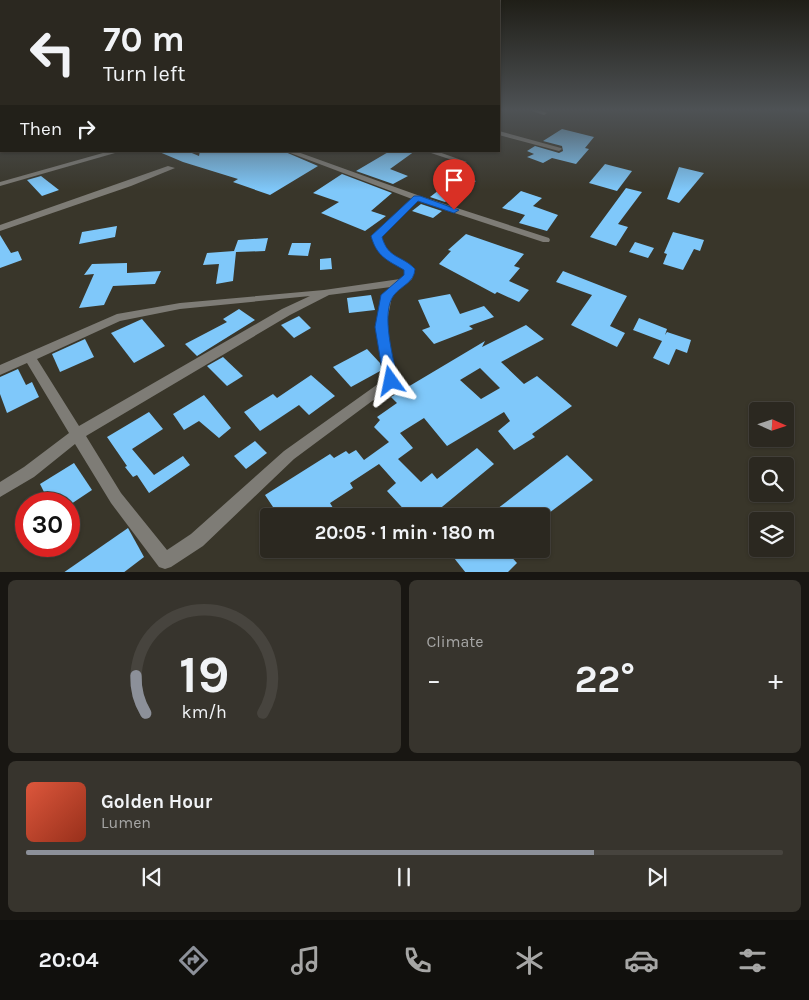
<!DOCTYPE html>
<meta charset="utf-8">
<style>
:root{--surface:#2b2820;--page:#37342d;--text:#f1f3f6;--muted:#a6a6a5;--line:#47443e;--accent:#8c9099}
body{margin:0;font-family:Karla,sans-serif;background:var(--page);color:var(--text);height:100vh;display:flex;flex-direction:column;font-size:19px;white-space:nowrap}
*{box-sizing:border-box;margin:0}
p{font-size:16px;color:var(--muted)}
.icon{flex:none;width:28px;height:28px;fill:none;stroke:currentColor;stroke-width:2;stroke-linecap:round;stroke-linejoin:round}
.map{position:relative;height:572px;overflow:hidden}
.details{display:flex;flex-direction:column;gap:8px;padding:8px;background:#181612;flex:1}
.details>*{flex:none}
.top-card{position:absolute;left:0px;top:0px;width:500px;height:152px;box-shadow:0 1px 4px #0004,0 0 0 1px var(--line);background:#2b2820;color:var(--text);overflow:hidden}
.needle{width:32px;rotate:93deg}
.buttons{position:absolute;left:749px;top:402px;display:grid;gap:10px}
.buttons a{display:grid;place-items:center;width:45px;height:45px;border-radius:5px;background:var(--surface);box-shadow:0 1px 4px #0004,0 0 0 1px var(--line);font-size:25px}
.speed{position:absolute;left:15px;top:492px;display:flex;gap:10px;font-size:25px;font-weight:700;text-align:center}
.speed>*{display:grid;place-content:center;width:65px;height:65px;border-radius:50%;background:var(--surface);box-shadow:0 1px 4px #0004,0 0 0 1px var(--line);line-height:1}
.speed .limit{border:8px solid #d22;background:#fff;color:#111}
.pin{position:absolute;display:grid;place-items:center;width:42px;height:42px;color:#fff;margin:-51px -21px;border-radius:50% 50% 50% 0;rotate:-45deg;box-shadow:0 0 5px #0007}
.pin .icon{rotate:45deg}
.me{position:absolute;width:55px;margin:-28px;rotate:348deg;stroke-linejoin:round;filter:drop-shadow(0 0 4px #0008)}
.turn{display:flex;align-items:center;gap:18px;height:105px;padding:0 20px;font-size:22px}
.turn .icon{width:65px;height:65px;stroke-width:2.5}
.turn b{display:block;font-size:35px;line-height:42px}
.then{display:flex;align-items:center;height:48px;padding:0 20px;background:#0003;gap:10px;font-size:19px}
.big{font-size:38px;font-weight:700;line-height:1.1}
.details .tile{flex:1;display:flex;flex-direction:column;justify-content:center;gap:8px;min-width:0;padding:0 18px;border-radius:8px;background:var(--page)}
.details .dial{align-items:center;gap:0}
.dial svg{height:130px;overflow:visible;fill:none;stroke:var(--line);stroke-width:7;stroke-linecap:round;text-anchor:middle}
.dial text{fill:var(--text);stroke:none}
.song{display:flex;align-items:center;gap:15px}
.cover{width:60px;height:60px;border-radius:8px;background:linear-gradient(135deg,hsl(10 70% 55%),hsl(10 70% 35%))}
.played{height:5px;border-radius:2px;background:linear-gradient(90deg,var(--accent) 75%,var(--line) 75%)}
.keys{display:flex;justify-content:space-around;direction:ltr}
.heat{display:flex;justify-content:space-between;align-items:center;font-size:28px;direction:ltr}
.details .tiles{flex:1;display:grid;gap:8px;grid-template-columns:1fr 1fr}
.tile:last-child{grid-column:span 2}
.trip{position:absolute;left:260px;top:508px;width:290px;height:50px;border-radius:5px;background:var(--surface);box-shadow:0 1px 4px #0004,0 0 0 1px var(--line);font-weight:700;line-height:50px;text-align:center}
.menu{display:flex;height:80px;justify-content:space-around;align-items:center;background:#11100d;color:var(--muted)}
.menu .icon{width:35px;height:35px}
.menu .active{color:var(--accent)}
.menu b{font-size:22px;color:var(--text)}
.map>svg:first-child{display:block}
</style>
<div class="map">
<svg width="809" height="573" viewBox="0 0 809 573">
<rect width="100%" height="100%" fill="#39362a"/>
<g fill="none" stroke-linecap="round" stroke-linejoin="round">
<!-- stream -->
<path stroke="#5d5642" stroke-width="3" d="M798,110L809,111"/>
</g>
<!-- building -->
<g fill="#7fc8fa" fill-rule="evenodd">
<path d="M562,129L594,137L585,148L589,149L576,164L552,158L543,163L527,157L534,154L527,151L535,146L559,153L563,151L562,146L543,141Z"/>
<path d="M157,151H187L199,156L200,151H283L318,166L270,195L233,182L238,179L183,162Z"/>
<path d="M390,151H415L390,169L408,176L393,184L356,171Z"/>
<path d="M605,164L632,171L617,191L589,183Z"/>
<path d="M679,167L704,173L679,203L667,199Z"/>
<path d="M342,174L392,193L371,211L386,216L365,231L321,213L339,202L313,193Z"/>
<path d="M41,176L59,190L42,196L27,180Z"/>
<path d="M457,176L476,181L445,202L430,197Z"/>
<path d="M626,188L642,192L618,224L628,227L616,246L590,237Z"/>
<path d="M521,191L542,198L533,206L558,215L547,231L519,223L525,215L502,208Z"/>
<path d="M421,204L442,211L433,218L412,211Z"/>
<path d="M117,226L115,237L79,244L82,232Z"/>
<path d="M673,232L704,240L700,251L694,249L683,270L663,264L667,254L664,253Z"/>
<path d="M466,234L524,254L514,266L520,268L509,281L529,290L519,302L497,292L495,294L439,264L451,251L448,250Z"/>
<path d="M0,235L11,253L18,251L22,260L0,268Z"/>
<path d="M268,238L265,251L236,252L233,281L216,284L219,264L203,265L207,253L234,251L238,240Z"/>
<path d="M635,242L654,248L648,258L629,252Z"/>
<path d="M292,243H311L308,256L288,255Z"/>
<path d="M331,258L332,269L320,270V259Z"/>
<path d="M127,263V273L161,271L155,284L113,286L104,305L79,308L94,274L84,275L92,264Z"/>
<path d="M563,271L627,296L610,326L625,333L617,347L571,325L592,295L556,282Z"/>
<path d="M450,294L460,314L484,306L494,317L469,326L473,329L434,344L422,330L430,327L418,300Z"/>
<path d="M371,295L375,310L349,313L347,298Z"/>
<path d="M239,309L255,320L197,356L185,344L227,322L223,319Z"/>
<path d="M299,316L311,328L294,338L281,325Z"/>
<path d="M639,318L667,329L665,335L667,332L691,340L687,353L676,349L669,365L653,358L662,341L633,330Z"/>
<path d="M142,319L165,346L134,363L111,333Z"/>
<path d="M526,325L544,339L501,362L524,384L537,376L572,406L532,434L535,437L514,450L498,431L510,421L504,412L447,446L424,418L400,433L413,448L398,459L421,482L432,473L437,479L477,448L494,464L431,516H410L387,491L396,483L379,464L350,483L353,488L330,503L335,511L328,516H279L265,495L330,454L334,458L346,451L349,454L356,450L364,460L389,442L374,427L380,420L377,417L397,403L391,397L485,341L482,347ZM480,368L500,388L481,399L460,380Z"/>
<path d="M85,339L94,357L60,372L52,354Z"/>
<path d="M367,349L380,363L382,370L351,387L333,367Z"/>
<path d="M223,357L243,376L227,386L207,366Z"/>
<path d="M18,369L26,385L32,382L39,397L7,413L0,394V377Z"/>
<path d="M311,375L335,396L309,415L299,405L260,431L244,412L273,394L277,398Z"/>
<path d="M204,395L231,428L219,438L199,421L184,430L173,414Z"/>
<path d="M149,412L163,429L132,449L154,475L183,456L190,465L149,493L137,475L133,477L125,467L127,466L107,437Z"/>
<path d="M255,441L267,453L246,469L234,456Z"/>
<path d="M567,455L593,480L545,516H504L497,509Z"/>
<path d="M74,463L92,490L71,504H50L40,484Z"/>
<path d="M128,528L144,557L123,573H63Z"/>
<path d="M465,549H504L517,563L507,573H466L454,558Z"/>
</g>
<g fill="none" stroke-linecap="round" stroke-linejoin="round">
<!-- street -->
<g fill="#7e7c76" fill-rule="evenodd">
<path d="M529,110H539L547,113L544,115Z"/>
<path d="M499,131L561,148L562,149L559,151L499,135Z"/>
<path d="M0,148L1,151H3L0,152Z"/>
<path d="M110,151H122L0,186V182Z"/>
<path d="M285,151H295L420,196L549,238L550,240L549,242H543L418,201L381,236L388,251L415,269L412,279L392,296L386,327L397,381L395,384L294,459L203,546L171,567L165,569L159,567L111,503L75,444L34,477L0,497V482L24,467L69,433L27,363L0,375V365L117,314L180,303L324,290L400,279L404,276L405,270L382,255L372,236L412,199ZM391,287L382,295L376,327L385,379L284,451L191,534L167,550L121,493L86,436L290,315L329,295ZM310,296L282,309L79,426L37,359L120,321L180,309Z"/>
<path d="M425,151H436L467,162L461,163Z"/>
<path d="M168,166L175,168L131,186L0,231V225Z"/>
</g>
</g>
<!-- sky -->
<linearGradient id="sky" x2="0" y2="1"><stop stop-color="#1f1e17"/><stop offset="0.58" stop-color="#4e5255"/><stop offset="1" stop-color="#4e5255" stop-opacity="0"/></linearGradient>
<rect width="809" height="190" fill="url(#sky)"/>
<!-- route -->
<path fill="#1a73e8" stroke="#114b97" d="M414,196H420L459,210L454,213L418,201L382,237C388,259 402,255 415,269C414,283 402,285 394,295C380,312 394,361 398,381L396,385H386L384,381L375,327L381,295L404,275V270C387,260 377,257 371,236Z"/>
</svg>
<div class="buttons">
<a><svg class="needle" viewBox="-14 -14 28 28"><path d="M0-13l5 13h-10z" fill="#e53935"/><path d="M0 13l5-13h-10z" fill="#a6a6a5"/></svg></a>
<a><svg class="icon" aria-label="search" viewBox="0 0 24 24"><circle cx="10" cy="10" r="6"/><path d="M15 15l6 6"/></svg></a>
<a><svg class="icon" aria-label="layers" viewBox="0 0 24 24"><path d="M12 4l9 5-9 5-9-5zM3 14l9 5 9-5"/></svg></a>
</div>
<div class="speed"><div class="limit">30</div></div>
<div class="pin" style="left:454px;top:210px;background:#d93025"><svg class="icon" aria-label="arrive" viewBox="0 0 24 24"><path d="M6 21V4h12l-3 4 3 4H6"/></svg></div>
<svg class="me" style="left:391px;top:381px" viewBox="-20 -20 40 40"><path d="M0-17L14 15 0 8-14 15z" fill="#1a73e8" stroke="#fff" stroke-width="4"/></svg>
<div class="trip">20:05 · 1 min · 180 m</div>
<div class="top-card">
<div class="turn"><svg class="icon" aria-label="left" viewBox="0 0 24 24"><path d="M17 20v-9H6M10 6l-5 5 5 5"/></svg><div><b>70 m</b>Turn left</div></div>
<div class="then">Then<svg class="icon" aria-label="right" viewBox="0 0 24 24"><path d="M7 20v-9h11M14 6l5 5-5 5"/></svg></div>
</div>
</div>
<section class="details">
<div class="tiles">
<div class="tile dial"><svg viewBox="0 0 100 80">
<path d="M14 69A42 42 0 1 1 86 69"/>
<path d="M14 69A42 42 0 0 1 8 46" stroke="#8c9099"/>
<text x="50" y="56" font-size="32" font-weight="700">19</text>
<text x="50" y="72" font-size="11">km/h</text>
</svg></div>
<div class="tile"><p>Climate</p>
<div class="heat"><a>−</a><b class="big">22°</b><a>+</a></div>
</div>
<div class="tile">
<div class="song"><i class="cover"></i><div><b>Golden Hour</b><p>Lumen</p></div></div>
<div class="played"></div>
<div class="keys"><svg class="icon" aria-label="previous" viewBox="0 0 24 24"><path d="M18 5L8 12l10 7zM5 5v14"/></svg><svg class="icon" aria-label="pause" viewBox="0 0 24 24"><path d="M8 5v14M16 5v14"/></svg><svg class="icon" aria-label="next" viewBox="0 0 24 24"><path d="M6 5l10 7-10 7zM19 5v14"/></svg></div>
</div>
</div>
</section>
<nav class="menu">
<b>20:04</b>
<svg class="icon active" aria-label="directions" viewBox="0 0 24 24"><path d="M12 3l9 9-9 9-9-9zM9 14v-3h6M13 9l2 2-2 2"/></svg>
<svg class="icon" aria-label="music" viewBox="0 0 24 24"><path d="M9 18V5l10-2v13"/><circle cx="6" cy="18" r="3"/><circle cx="16" cy="16" r="3"/></svg>
<svg class="icon" aria-label="phone" viewBox="0 0 24 24"><path d="M5 4h4l2 5-3 2q2 4 5 5l2-3 5 2v4C11 20 4 13 5 4z"/></svg>
<svg class="icon" aria-label="climate" viewBox="0 0 24 24"><path d="M12 3v18M4 7l16 10M4 17L20 7"/></svg>
<svg class="icon" aria-label="car" viewBox="0 0 24 24"><path d="M5 17H2v-5l4-1 3-4h7l3 4 3 1v5h-3M9 17h6M6 11h13"/><circle cx="7" cy="17" r="2"/><circle cx="17" cy="17" r="2"/></svg>
<svg class="icon" aria-label="filters" viewBox="0 0 24 24"><path d="M4 7h16M4 17h16"/><circle cx="9" cy="7" r="2"/><circle cx="15" cy="17" r="2"/></svg>
</nav>
